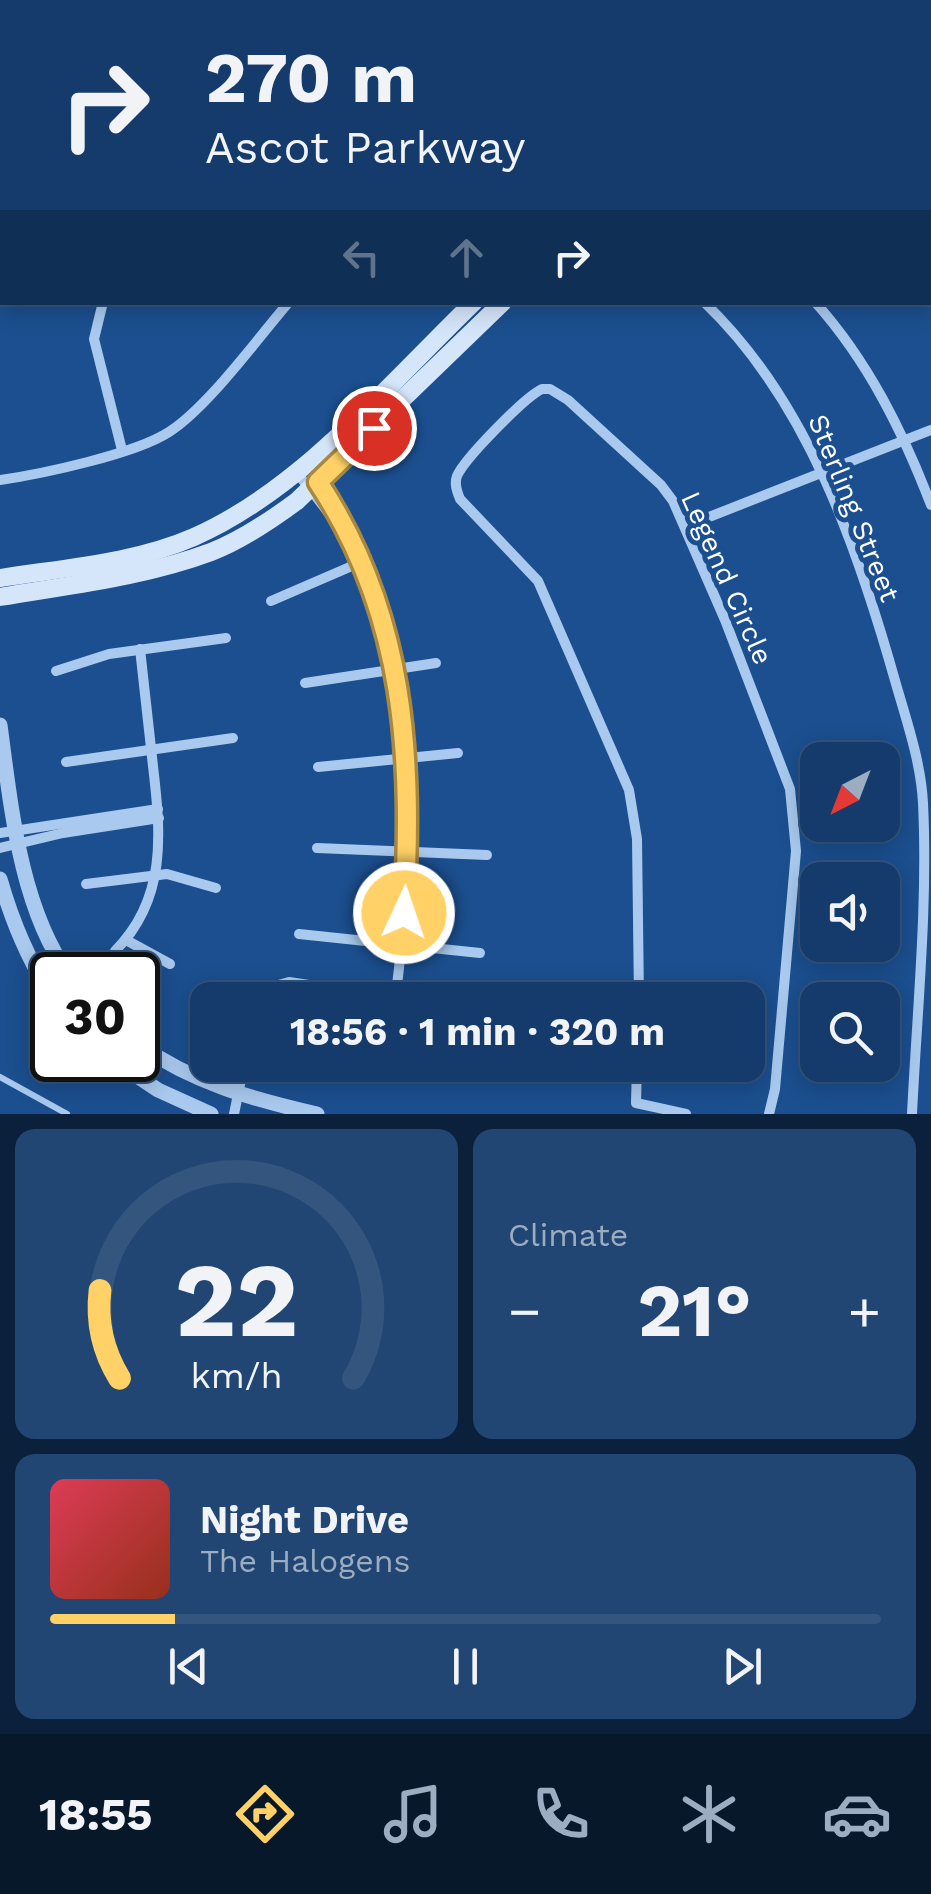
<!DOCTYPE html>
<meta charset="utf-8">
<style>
:root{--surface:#143b6b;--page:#214673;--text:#f1f3f6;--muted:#9dadc1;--line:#33557e;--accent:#ffd166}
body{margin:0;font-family:"Work Sans",sans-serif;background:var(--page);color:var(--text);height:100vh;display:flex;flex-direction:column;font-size:38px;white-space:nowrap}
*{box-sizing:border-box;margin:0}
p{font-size:32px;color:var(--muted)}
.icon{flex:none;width:55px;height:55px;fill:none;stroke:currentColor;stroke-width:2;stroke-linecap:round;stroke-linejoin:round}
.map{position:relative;height:1114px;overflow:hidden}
.side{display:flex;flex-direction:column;gap:15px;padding:15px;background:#0b203b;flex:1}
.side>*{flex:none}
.hud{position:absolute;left:0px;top:0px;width:932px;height:305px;box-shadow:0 5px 25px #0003,0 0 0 2px var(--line);background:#143b6b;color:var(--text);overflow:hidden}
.needle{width:65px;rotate:222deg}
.tools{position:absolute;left:800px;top:742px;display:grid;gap:20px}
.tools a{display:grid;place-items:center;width:100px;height:100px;border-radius:20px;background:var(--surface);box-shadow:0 5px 25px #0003,0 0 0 2px var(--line);font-size:50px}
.speed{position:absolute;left:30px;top:952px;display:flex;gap:20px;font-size:50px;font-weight:700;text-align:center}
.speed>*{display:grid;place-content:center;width:130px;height:130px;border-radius:50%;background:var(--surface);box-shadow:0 5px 25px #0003,0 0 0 2px var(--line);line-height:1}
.speed .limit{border:5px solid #111;border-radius:15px;background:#fff;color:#111}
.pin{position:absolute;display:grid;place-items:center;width:85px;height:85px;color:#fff;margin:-42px;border:5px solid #fff;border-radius:50%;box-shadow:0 2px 10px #0007}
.me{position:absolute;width:110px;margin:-55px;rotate:3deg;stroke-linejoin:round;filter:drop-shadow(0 0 8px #0008)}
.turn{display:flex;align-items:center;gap:35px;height:210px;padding:0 40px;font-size:45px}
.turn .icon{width:130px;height:130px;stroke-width:2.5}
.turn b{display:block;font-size:70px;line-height:85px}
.lanes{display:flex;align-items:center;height:95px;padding:0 40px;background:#0003;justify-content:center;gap:50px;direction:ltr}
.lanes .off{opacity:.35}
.big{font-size:75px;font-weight:700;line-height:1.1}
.side .widget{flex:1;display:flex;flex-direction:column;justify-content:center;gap:15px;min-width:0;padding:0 35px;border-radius:20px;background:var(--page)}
.side .dial{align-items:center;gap:0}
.dial svg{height:260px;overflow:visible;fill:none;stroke:var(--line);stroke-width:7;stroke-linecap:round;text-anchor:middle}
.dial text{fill:var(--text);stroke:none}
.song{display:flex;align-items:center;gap:30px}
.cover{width:120px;height:120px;border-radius:15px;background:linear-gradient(135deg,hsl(350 70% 55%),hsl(10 70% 35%))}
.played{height:10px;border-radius:5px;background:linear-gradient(90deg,var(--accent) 15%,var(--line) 15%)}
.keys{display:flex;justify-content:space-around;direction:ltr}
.heat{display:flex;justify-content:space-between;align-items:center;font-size:55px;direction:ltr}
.side .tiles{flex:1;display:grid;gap:15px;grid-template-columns:1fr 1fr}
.widget:last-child{grid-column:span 2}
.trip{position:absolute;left:190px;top:982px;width:575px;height:100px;border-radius:20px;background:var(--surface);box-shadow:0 5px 25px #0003,0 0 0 2px var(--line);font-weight:700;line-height:100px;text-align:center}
.tabs{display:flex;height:160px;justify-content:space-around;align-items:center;background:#08182b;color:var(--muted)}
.tabs .icon{width:70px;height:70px}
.tabs .on{color:var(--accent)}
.tabs b{font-size:45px;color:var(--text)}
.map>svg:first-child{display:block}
</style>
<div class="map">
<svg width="931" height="1114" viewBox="0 0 931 1114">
<rect width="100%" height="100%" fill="#1b4f8f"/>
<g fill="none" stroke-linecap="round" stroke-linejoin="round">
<!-- path -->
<g stroke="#a9c9ee" stroke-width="2.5" stroke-dasharray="5 8" stroke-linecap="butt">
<path d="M76,2L77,0"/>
<path d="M148,2L163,0"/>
<path d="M0,173L2,171"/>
</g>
<!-- service -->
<path stroke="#a9c9ee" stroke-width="6" d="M0,1077L67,1114"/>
<!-- minor -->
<g stroke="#a9c9ee" stroke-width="10">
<path d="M343,0L346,2"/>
<path d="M810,0L811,2"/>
<path d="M358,2L360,0"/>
<path d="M539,2L540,0"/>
<path d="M930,213L931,215"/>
<path d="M103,302L94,339L122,450"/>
<path d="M704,302C808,401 858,549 896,684C907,722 921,763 923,803C928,906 917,1011 912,1114"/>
<path d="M815,302C868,361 903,432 931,505"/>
<path d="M296,472C332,514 369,568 385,622C392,646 394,672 398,697C413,798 409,898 395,1000"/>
<path d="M0,480C42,474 135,454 169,432C208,407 257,339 289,302"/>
<path d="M317,482L358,549L359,562"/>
<path d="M686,526L931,430"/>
<path d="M271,601L359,563"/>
<path d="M56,671L109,654L226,638"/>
<path d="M305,683L436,663"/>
<path d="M66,762L233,738"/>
<path d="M318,767L458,753"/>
<path d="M0,833L158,809"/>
<path d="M0,848L63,833L159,818"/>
<path d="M317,848L487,855"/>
<path d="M86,884L167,874L216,888"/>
<path d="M299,934L480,953"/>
<path d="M126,940L170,964"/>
<path d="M115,951C167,899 161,834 153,766C149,727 144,688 140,649"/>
<path d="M261,1000L271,987L289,982L395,998"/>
<path d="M639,1000L637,839L629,790L538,581L460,499C457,492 454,484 457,476C465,458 525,397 542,389H550L568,400L661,485L673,501L725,620L790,789L796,851L775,1089L769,1114"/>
<path d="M637,1065L636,1103L686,1114"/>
<path d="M234,1114L244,1065"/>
</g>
<!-- tertiary -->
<g stroke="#a9c9ee" stroke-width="15">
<path d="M0,725C11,806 20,907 69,975"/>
<path d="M0,879C12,921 28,960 52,996"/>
<path d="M138,1044C193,1083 252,1099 317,1114"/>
<path d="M113,1060L158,1090L211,1114"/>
</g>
<!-- secondary -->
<g stroke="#d6e6fa" stroke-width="18">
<path d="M704,0V2"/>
<path d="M684,2V0"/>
<path d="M0,578C63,568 135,563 194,537C301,490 391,382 474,302"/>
<path d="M0,597C70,585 144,577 211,552C242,540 270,521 297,501L503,302"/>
</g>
</g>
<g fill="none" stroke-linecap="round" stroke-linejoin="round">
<defs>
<path id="route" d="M374,428L318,482C406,615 413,757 404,913"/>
</defs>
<!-- route casing -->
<use href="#route" stroke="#a68842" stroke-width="25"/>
<!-- route -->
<use href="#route" stroke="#ffd166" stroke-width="18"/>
</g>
<g text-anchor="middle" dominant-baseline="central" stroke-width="10" stroke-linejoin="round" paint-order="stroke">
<!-- street labels -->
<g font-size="28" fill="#fff" stroke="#1b4f8f">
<text transform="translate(854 508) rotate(68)">Sterling Street</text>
<text transform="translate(727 578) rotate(66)">Legend Circle</text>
</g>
</g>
</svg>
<div class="tools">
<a><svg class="needle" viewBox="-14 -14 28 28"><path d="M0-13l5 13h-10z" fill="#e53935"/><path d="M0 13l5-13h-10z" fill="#9dadc1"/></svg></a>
<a><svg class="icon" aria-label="sound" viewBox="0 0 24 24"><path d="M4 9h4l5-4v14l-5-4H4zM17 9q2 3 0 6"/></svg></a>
<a><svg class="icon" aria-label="search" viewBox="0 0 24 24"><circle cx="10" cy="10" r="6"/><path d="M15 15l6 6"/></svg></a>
</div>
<div class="speed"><div class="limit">30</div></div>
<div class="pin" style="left:374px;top:428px;background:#d93025"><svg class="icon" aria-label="arrive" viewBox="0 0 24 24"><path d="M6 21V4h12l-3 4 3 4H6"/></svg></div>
<svg class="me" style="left:404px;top:913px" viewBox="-20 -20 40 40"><circle r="17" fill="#ffd166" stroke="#fff" stroke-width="3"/><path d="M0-11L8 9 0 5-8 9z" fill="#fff"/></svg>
<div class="trip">18:56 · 1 min · 320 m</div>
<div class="hud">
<div class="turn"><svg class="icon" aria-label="right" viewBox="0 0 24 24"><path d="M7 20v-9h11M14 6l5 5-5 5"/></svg><div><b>270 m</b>Ascot Parkway</div></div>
<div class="lanes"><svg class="icon off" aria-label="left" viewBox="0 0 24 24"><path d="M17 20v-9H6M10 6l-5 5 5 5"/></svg><svg class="icon off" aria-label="ahead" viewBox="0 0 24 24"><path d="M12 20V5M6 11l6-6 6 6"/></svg><svg class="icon" aria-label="right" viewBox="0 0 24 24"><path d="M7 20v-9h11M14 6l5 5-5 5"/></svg></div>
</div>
</div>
<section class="side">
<div class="tiles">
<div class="widget dial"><svg viewBox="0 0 100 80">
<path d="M14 69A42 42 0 1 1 86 69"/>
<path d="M14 69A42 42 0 0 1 8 42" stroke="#ffd166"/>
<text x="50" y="56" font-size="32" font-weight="700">22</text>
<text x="50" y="72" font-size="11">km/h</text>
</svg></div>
<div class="widget"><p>Climate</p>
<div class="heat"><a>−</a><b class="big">21°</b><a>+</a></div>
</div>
<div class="widget">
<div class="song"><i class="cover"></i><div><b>Night Drive</b><p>The Halogens</p></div></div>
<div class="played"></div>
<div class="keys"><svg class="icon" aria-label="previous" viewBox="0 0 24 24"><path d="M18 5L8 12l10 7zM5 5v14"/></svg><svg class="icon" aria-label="pause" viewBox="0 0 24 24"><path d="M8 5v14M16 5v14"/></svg><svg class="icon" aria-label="next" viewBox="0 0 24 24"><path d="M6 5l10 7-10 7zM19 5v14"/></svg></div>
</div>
</div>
</section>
<nav class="tabs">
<b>18:55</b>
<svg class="icon on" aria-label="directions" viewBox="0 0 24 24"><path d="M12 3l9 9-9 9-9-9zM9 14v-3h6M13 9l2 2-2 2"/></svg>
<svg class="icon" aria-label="music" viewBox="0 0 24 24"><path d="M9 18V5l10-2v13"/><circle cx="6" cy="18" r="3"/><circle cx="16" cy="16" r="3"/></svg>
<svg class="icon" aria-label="phone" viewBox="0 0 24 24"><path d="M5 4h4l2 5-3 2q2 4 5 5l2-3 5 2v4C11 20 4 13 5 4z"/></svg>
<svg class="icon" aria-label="climate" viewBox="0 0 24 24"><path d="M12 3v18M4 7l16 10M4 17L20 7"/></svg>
<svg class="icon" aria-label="car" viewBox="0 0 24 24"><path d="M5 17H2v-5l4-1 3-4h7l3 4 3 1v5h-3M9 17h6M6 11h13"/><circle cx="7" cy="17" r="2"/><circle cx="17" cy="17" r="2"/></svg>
</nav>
